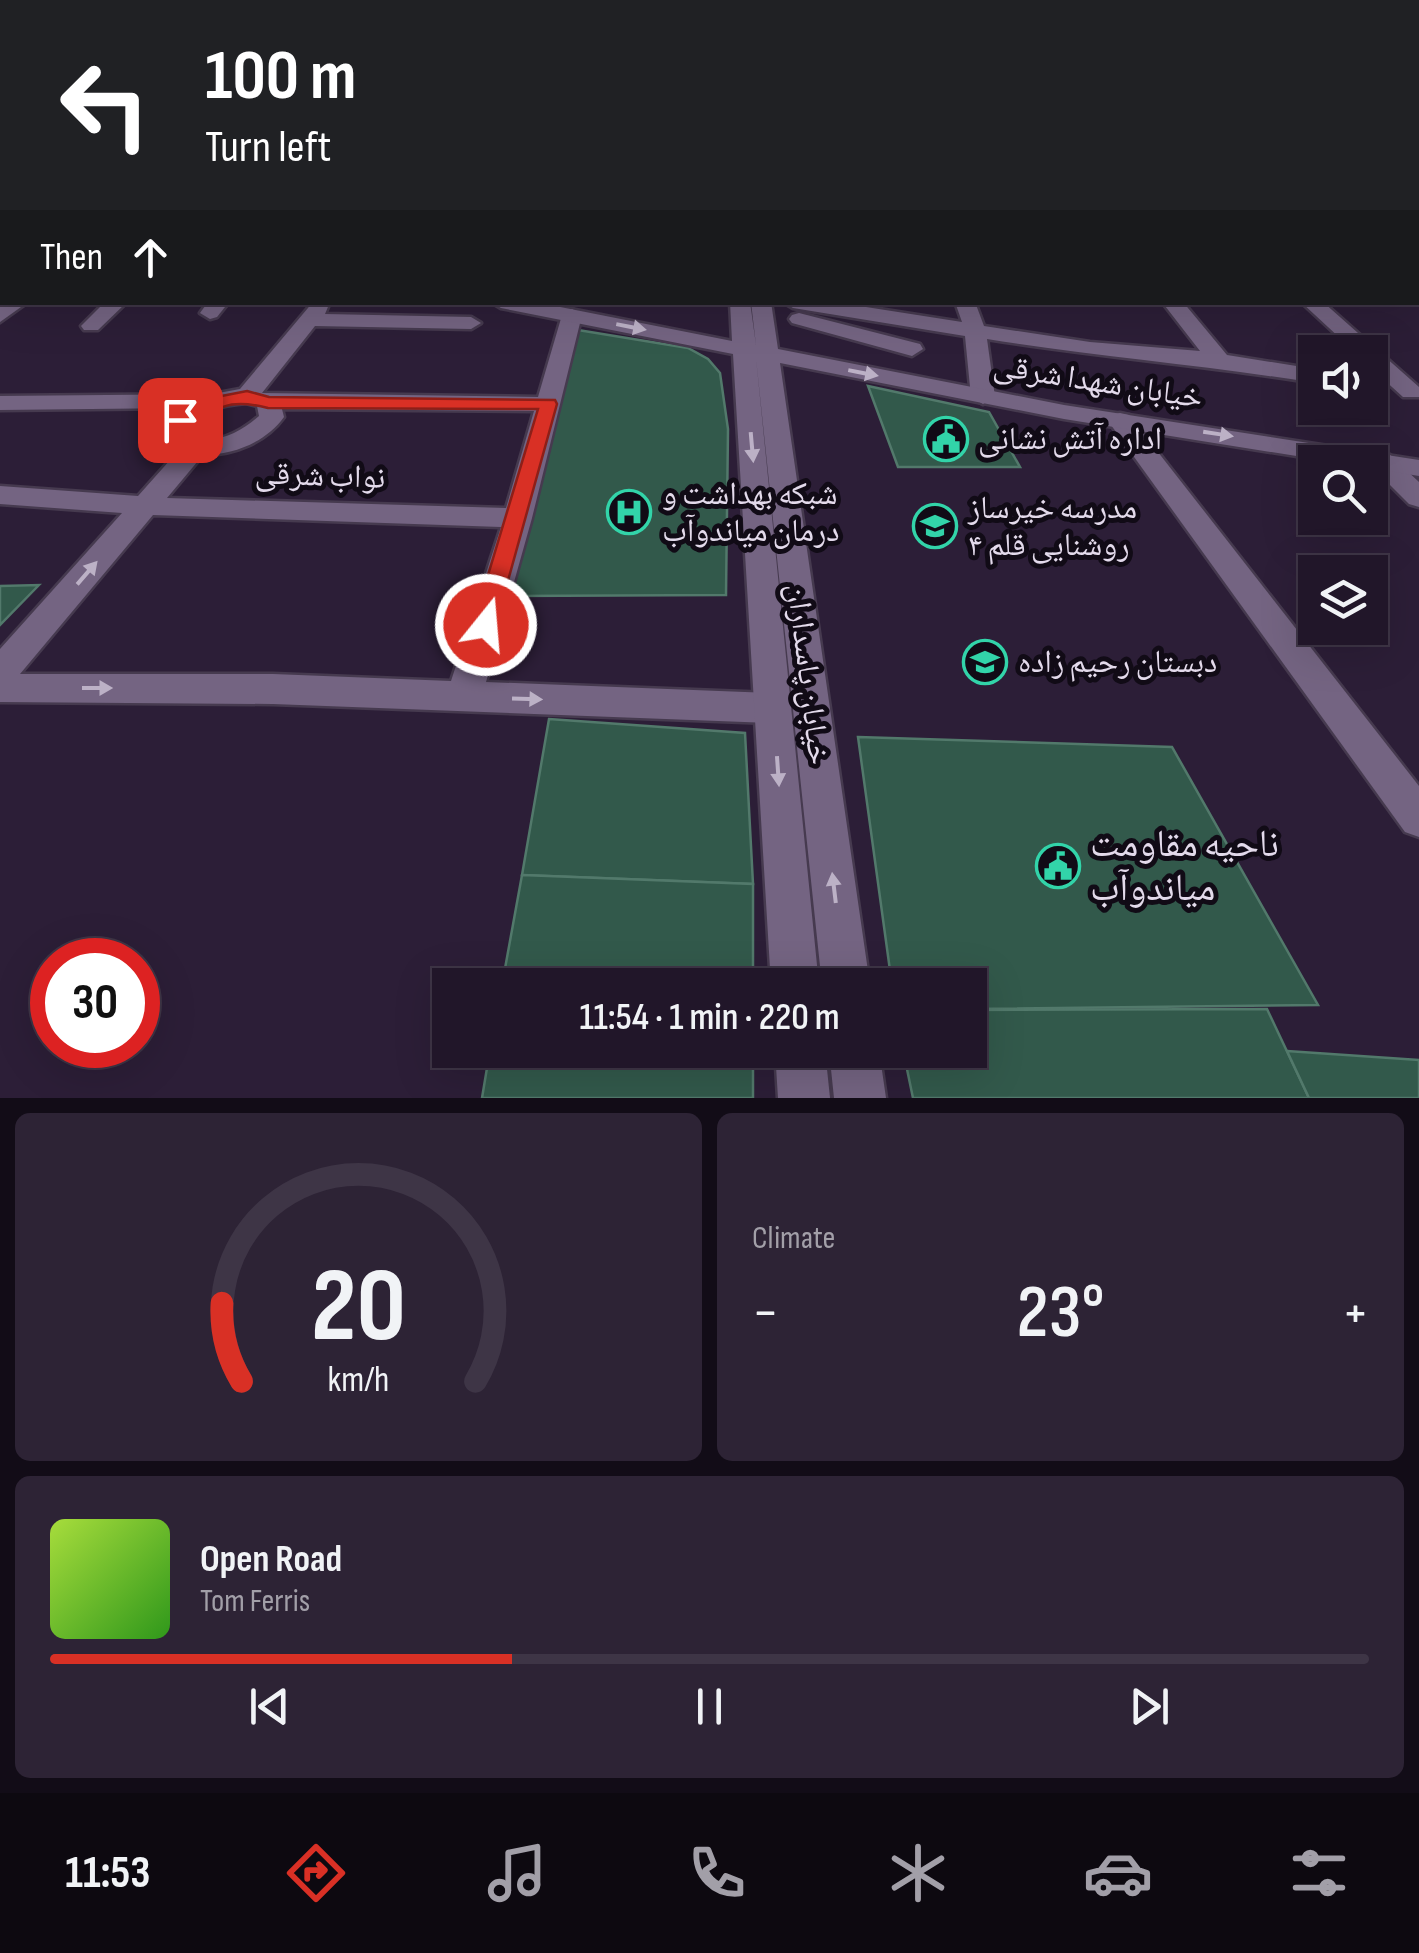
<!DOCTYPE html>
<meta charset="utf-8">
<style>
:root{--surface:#211629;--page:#2d2335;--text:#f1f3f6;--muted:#a29fa8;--line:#3e3546;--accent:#d93025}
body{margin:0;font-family:"Sofia Sans Condensed","Noto Naskh Arabic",sans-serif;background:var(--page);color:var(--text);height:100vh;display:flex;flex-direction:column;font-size:38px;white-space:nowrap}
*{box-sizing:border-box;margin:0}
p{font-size:32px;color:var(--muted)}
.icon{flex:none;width:55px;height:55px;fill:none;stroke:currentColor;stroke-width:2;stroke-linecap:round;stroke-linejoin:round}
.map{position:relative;height:1098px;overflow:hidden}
.side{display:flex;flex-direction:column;gap:15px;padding:15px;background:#120c17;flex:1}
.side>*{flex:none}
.top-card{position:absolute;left:0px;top:0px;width:1420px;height:305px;box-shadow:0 10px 40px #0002,0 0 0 2px var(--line);background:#202124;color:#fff;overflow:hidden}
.controls{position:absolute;left:1298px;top:335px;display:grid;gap:20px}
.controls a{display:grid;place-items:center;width:90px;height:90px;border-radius:0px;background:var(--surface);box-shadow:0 10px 40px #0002,0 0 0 2px var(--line);font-size:50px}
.speed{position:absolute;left:30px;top:938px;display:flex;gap:20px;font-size:50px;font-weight:700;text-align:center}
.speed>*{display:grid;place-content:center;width:130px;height:130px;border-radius:50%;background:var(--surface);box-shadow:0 10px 40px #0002,0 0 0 2px var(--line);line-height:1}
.speed .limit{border:15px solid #d22;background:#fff;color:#111}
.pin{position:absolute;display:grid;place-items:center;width:85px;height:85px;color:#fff;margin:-42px;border-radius:20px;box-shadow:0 5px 15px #0006}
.me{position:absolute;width:110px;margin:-55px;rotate:17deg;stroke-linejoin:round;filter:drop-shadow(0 0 8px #0008)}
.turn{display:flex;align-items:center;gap:35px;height:210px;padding:0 40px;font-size:45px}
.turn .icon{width:130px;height:130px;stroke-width:2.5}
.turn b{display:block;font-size:70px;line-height:85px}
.then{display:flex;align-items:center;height:95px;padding:0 40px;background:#0003;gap:20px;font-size:38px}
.big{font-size:75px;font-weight:600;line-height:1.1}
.side .card{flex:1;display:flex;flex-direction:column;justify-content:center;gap:15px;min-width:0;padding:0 35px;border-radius:15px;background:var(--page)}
.side .dial{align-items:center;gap:0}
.dial svg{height:260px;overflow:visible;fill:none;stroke:var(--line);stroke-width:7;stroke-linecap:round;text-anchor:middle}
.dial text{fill:var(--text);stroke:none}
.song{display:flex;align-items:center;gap:30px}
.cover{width:120px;height:120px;border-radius:15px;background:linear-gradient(135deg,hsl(80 70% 55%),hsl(110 70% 35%))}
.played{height:10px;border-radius:5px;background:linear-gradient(90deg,var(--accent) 35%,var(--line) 35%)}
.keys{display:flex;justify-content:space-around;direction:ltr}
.heat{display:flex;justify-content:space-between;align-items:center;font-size:55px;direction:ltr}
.side .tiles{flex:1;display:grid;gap:15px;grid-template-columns:1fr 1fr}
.card:last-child{grid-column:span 2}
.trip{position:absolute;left:432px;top:968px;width:555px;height:100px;border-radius:0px;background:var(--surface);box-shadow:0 10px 40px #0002,0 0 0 2px var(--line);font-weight:600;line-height:100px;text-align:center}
.tabs{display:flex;height:160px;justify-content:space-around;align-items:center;background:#0d0910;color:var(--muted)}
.tabs .icon{width:70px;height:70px}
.tabs .active{color:var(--accent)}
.tabs b{font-size:45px;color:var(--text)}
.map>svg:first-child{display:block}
</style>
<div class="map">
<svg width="1419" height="1098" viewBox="0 0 1419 1098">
<rect width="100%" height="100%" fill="#2c1e37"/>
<!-- building -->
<g fill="#32594b" stroke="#52796b" stroke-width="2.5">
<path d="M578,330L688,348L708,359L720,373L728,429L726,595L510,596Z"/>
<path d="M868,386L989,412L1020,467H898Z"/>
<path d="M39,585L0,625V586Z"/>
<path d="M549,719L745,733L753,884L522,875Z"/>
<path d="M858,737L1172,747L1318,1005L970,1009V985H892Z"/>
<path d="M522,875L753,884V985H502Z"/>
<path d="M1267,1009L1309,1098H913L903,1050H970V1010Z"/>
<path d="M490,1050H753V1098H482Z"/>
<path d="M1287,1051L1419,1060V1098H1309Z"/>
</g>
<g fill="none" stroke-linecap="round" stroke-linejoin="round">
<defs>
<g id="street">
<path d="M1418,121H1419V128L1418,127Z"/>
<path d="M2,205V216L0,217V206Z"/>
<rect x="1418" y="208" width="1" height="10"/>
<path d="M2,265V278L0,279V266Z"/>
<rect x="1418" y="284" width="1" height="12"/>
<path d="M5,302H28L0,322V306Z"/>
<path d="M105,302H127L98,330H84L81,326Z"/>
<path d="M208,302H229L217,317L210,319L200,313Z"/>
<path d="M313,302H330L325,314L471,317L481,323L471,329L315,326L262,393L538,397L562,315L572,309L582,315L532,518L486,682L773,693L786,697L791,708L786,719L773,723L273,704L0,702V649L122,513L0,504V486L138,496L179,450L166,441L162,428L181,408L0,410V396L213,394L240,389ZM246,403L257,406L259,416C241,432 211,449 188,433C194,410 224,405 246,403ZM282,409L534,411L506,508L167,498L203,455C234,455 266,442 284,417ZM153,515L501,527L451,681L273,674H20Z"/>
<path d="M783,302H834L962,322L955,302H975L984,326L1090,342L1200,351L1162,302H1183L1227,355L1315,369V383C1206,365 1096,357 987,339L995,397L983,404L971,397L965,336L793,308Z"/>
<path d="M1301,302H1323L1419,387V397H1403L1370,367V352H1355Z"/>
<path d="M799,313L920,344L923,349L912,356L792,323L789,319L792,315Z"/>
<path d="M1120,413L1129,415L1419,786V837L1405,832L1111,425L1108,420L1111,415Z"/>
<path d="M1381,453L1390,455L1419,482V507L1409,504L1372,467L1368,461L1372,455Z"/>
</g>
<g id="secondary">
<path d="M2,131V140L0,141V132Z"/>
<rect x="1418" y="157" width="1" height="8"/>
<rect x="1418" y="194" width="1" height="10"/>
<path d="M2,283V295L0,296V284Z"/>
<path d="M491,302H535L732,341L730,302H750L756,345L751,302H771L778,349L1064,405L1419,460V476L1370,468V462H1334L1064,419L780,363L870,985H822L756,358L819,985H771L733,354L501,308Z"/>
<path d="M775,1050H825L830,1098H778Z"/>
<path d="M829,1050H879L886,1098H834Z"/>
</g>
</defs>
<!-- street casing -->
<use href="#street" stroke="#463a4f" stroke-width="5"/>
<!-- secondary casing -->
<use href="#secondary" stroke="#463a4f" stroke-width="5"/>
<!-- street -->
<use href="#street" fill="#746482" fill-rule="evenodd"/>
<!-- secondary -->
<use href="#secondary" fill="#746482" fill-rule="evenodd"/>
</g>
<!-- one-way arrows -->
<defs><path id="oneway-solid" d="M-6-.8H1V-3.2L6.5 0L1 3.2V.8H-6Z" transform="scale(2.5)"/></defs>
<g fill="#bcb1c6">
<use href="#oneway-solid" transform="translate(631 327) rotate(11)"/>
<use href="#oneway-solid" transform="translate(863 373) rotate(11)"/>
<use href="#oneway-solid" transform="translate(1218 434) rotate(9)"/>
<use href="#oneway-solid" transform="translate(752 447) rotate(85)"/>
<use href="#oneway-solid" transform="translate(87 573) rotate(-49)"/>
<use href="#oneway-solid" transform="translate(97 688)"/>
<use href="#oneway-solid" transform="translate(527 699) rotate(2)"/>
<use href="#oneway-solid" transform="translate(778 771) rotate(86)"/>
<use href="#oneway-solid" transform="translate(834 888) rotate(-97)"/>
</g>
<!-- sky -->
<linearGradient id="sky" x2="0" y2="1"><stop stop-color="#18101e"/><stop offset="0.44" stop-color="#45415e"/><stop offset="1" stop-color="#45415e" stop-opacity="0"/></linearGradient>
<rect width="1419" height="274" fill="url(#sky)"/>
<!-- route -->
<path fill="#d93025" stroke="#8d1f18" stroke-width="2.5" d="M247,391L269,397L555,400L557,404L494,631H477L473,625L538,409L268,408C221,396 219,413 180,426L170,420L196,401Z"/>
<!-- icons -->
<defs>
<symbol id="civic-ring" viewBox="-11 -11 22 22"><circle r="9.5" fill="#110b16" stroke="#32d4a9" stroke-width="1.5"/><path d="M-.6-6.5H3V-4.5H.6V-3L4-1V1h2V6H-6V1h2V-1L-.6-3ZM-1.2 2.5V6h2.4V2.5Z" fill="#32d4a9"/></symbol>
<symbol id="hospital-ring" viewBox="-11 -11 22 22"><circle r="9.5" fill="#110b16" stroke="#32d4a9" stroke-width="1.5"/><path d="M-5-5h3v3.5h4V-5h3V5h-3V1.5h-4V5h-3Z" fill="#32d4a9"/></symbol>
<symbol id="school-ring" viewBox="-11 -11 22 22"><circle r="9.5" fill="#110b16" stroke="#32d4a9" stroke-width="1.5"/><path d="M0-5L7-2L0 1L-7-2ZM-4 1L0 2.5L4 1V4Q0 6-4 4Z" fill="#32d4a9"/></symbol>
</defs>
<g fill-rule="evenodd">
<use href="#civic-ring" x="921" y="414" width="50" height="50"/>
<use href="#hospital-ring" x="604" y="487" width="50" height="50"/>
<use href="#school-ring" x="910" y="501" width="50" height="50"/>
<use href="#school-ring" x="960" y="637" width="50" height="50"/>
<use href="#civic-ring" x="1033" y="841" width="50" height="50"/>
</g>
<g text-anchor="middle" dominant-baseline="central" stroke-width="10" stroke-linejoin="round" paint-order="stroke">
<!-- street labels -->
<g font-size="32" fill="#e3daeb" stroke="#110b16">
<text transform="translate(1098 382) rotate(9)">خیابان شهدا شرقی</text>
<text transform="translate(320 476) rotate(2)">نواب شرقی</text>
<text transform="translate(808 674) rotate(83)">خیابان پاسداران</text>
</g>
<!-- poi labels -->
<g font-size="32" fill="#e3daeb" stroke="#110b16" text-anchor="start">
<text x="978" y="439">اداره آتش نشانی</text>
<text x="662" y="494">شبکه بهداشت و<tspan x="662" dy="37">درمان میاندوآب</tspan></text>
<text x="968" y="508">مدرسه خیرساز<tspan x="968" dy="37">روشنایی قلم ۴</tspan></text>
<text x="1018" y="662">دبستان رحیم زاده</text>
</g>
<!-- near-poi labels -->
<g font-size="38" fill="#e3daeb" stroke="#110b16" text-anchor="start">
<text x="1090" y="844">ناحیه مقاومت<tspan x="1090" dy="44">میاندوآب</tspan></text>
</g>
</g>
</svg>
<div class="controls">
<a><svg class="icon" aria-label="sound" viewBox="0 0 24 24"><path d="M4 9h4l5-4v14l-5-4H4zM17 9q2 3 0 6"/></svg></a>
<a><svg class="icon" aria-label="search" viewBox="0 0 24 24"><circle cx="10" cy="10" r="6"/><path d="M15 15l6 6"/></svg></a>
<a><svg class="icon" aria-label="layers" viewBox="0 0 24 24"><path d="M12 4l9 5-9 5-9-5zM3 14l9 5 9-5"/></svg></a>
</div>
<div class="speed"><div class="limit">30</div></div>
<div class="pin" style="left:180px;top:420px;background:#d93025"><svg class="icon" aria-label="arrive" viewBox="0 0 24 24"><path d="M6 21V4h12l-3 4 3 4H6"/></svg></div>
<svg class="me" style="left:486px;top:625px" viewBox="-20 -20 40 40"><circle r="17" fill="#d93025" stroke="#fff" stroke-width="3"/><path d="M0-11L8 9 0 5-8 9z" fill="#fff"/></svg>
<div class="trip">11:54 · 1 min · 220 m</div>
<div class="top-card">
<div class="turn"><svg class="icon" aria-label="left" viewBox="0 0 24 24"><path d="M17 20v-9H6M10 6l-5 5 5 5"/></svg><div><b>100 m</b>Turn left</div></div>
<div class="then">Then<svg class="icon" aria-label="ahead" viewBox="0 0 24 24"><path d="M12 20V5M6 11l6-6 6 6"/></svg></div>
</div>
</div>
<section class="side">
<div class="tiles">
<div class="card dial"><svg viewBox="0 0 100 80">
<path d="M14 69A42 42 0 1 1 86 69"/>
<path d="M14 69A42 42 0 0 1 8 45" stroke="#d93025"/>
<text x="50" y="56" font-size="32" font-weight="700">20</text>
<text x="50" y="72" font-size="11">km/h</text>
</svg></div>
<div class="card"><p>Climate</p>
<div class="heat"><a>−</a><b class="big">23°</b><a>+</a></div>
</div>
<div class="card">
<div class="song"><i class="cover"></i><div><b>Open Road</b><p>Tom Ferris</p></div></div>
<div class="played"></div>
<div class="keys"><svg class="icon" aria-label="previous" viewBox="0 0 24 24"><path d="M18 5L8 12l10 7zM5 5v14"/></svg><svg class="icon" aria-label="pause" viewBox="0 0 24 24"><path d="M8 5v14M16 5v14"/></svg><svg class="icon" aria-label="next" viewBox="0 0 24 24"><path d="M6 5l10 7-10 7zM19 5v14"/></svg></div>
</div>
</div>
</section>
<nav class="tabs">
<b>11:53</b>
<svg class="icon active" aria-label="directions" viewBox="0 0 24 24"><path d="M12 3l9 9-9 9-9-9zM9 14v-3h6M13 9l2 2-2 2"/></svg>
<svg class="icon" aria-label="music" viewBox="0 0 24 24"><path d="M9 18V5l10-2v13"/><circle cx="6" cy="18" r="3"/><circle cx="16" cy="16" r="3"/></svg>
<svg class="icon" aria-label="phone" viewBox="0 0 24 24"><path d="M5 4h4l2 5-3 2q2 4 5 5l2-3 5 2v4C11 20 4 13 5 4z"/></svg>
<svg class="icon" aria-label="climate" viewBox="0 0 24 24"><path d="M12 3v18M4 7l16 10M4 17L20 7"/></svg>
<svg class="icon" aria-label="car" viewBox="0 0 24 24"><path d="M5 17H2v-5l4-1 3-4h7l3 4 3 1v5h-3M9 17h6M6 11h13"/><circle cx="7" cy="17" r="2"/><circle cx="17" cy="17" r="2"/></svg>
<svg class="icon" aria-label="filters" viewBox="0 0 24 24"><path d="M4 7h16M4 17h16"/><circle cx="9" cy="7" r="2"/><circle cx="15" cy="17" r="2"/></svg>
</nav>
